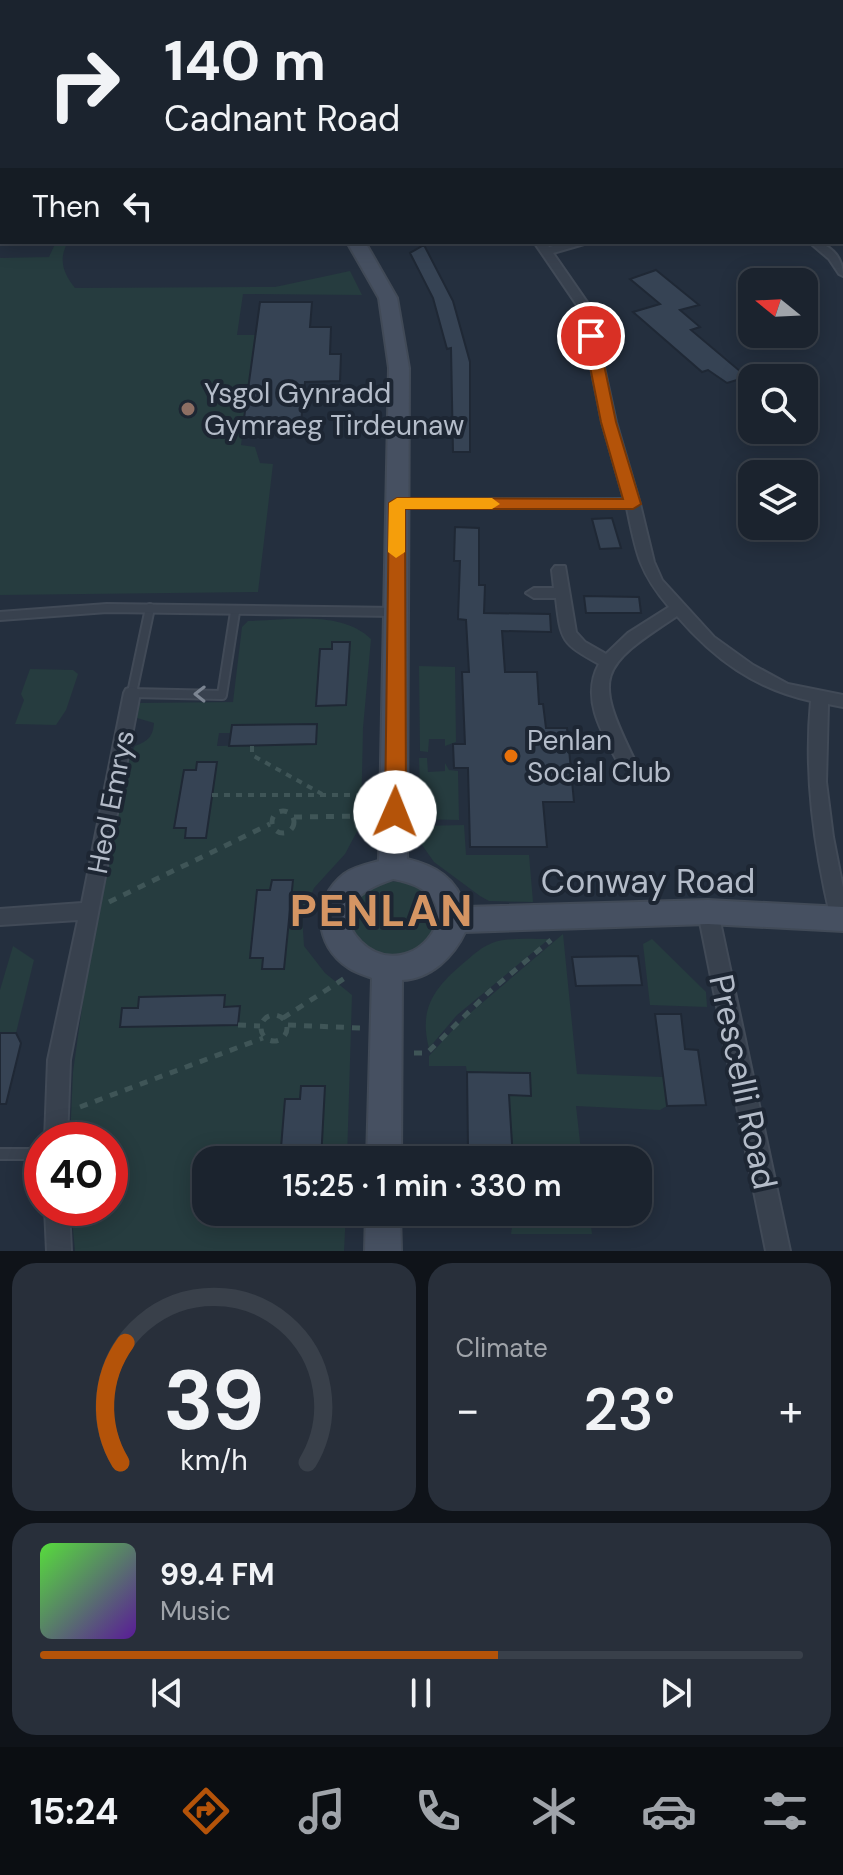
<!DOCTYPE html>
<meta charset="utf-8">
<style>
:root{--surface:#1b232e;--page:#282f3a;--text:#f1f3f6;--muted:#a0a4aa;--line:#39404a;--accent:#b45309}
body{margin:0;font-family:"DM Sans",sans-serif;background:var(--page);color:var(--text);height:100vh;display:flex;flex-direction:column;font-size:30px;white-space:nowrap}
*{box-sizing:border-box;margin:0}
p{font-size:26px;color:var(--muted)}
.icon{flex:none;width:44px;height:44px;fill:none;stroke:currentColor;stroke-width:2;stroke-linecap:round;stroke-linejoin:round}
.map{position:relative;height:1251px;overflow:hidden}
.sheet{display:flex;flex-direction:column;gap:12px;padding:12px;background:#0f1319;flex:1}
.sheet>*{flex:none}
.guide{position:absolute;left:0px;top:0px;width:844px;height:244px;box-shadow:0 4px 20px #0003,0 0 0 2px var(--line);background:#1b232e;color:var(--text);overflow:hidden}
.needle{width:52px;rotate:288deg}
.buttons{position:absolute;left:738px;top:268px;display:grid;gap:16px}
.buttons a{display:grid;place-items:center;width:80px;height:80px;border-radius:16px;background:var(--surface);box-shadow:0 4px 20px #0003,0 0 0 2px var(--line);font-size:40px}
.speed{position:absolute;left:24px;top:1122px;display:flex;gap:16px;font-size:40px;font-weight:700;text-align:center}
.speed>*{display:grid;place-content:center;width:104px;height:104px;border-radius:50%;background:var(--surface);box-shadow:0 4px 20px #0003,0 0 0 2px var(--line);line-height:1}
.speed .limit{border:12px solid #d22;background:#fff;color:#111}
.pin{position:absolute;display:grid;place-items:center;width:68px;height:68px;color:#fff;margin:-34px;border:4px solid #fff;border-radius:50%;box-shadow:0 2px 8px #0007}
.me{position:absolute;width:88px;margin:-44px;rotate:1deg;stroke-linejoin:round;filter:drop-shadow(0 0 6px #0008)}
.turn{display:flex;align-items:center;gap:28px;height:168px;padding:0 32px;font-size:36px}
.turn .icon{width:104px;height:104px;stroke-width:2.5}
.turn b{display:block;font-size:56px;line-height:68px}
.then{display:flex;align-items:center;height:76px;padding:0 32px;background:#0003;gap:16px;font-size:30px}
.big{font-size:60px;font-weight:600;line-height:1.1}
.sheet .card{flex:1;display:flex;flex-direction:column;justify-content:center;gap:12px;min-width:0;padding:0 28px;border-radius:24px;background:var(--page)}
.sheet .dial{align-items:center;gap:0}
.dial svg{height:208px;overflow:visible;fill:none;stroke:var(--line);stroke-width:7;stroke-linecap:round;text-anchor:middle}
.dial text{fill:var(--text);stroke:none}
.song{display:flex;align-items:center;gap:24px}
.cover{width:96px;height:96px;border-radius:12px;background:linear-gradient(135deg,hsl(110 70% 55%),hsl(270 70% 35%))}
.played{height:8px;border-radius:4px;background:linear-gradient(90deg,var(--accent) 60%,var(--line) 60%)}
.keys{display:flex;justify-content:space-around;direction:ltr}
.heat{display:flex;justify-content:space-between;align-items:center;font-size:44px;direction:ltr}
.sheet .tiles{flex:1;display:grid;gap:12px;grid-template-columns:1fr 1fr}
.card:last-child{grid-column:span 2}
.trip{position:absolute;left:192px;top:1146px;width:460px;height:80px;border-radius:24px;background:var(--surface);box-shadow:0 4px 20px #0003,0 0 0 2px var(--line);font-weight:600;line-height:80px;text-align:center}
.tab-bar{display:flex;height:128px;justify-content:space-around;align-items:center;background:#0b0e12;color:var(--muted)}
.tab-bar .icon{width:56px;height:56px}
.tab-bar .selected{color:var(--accent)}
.tab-bar b{font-size:36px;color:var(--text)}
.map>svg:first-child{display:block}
</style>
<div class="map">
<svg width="843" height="1251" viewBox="0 0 843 1251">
<rect width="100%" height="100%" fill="#242f3e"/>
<!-- green -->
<g fill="#263c3f" fill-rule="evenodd">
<path d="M56,242H68C58,259 63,273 75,288L275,287L350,271L362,295L243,294L237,335H255L241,445L255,447L260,463L273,464L258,592L0,595V258L49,257Z"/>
<path d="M248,621C288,620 341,610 371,639L363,728L361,824L345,854L314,888L302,916L304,946L325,973L352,995L347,1160H321L325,1086H302L300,1099H285L280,1160H206V1212H346L344,1251H75L71,1208H110V1140H70L73,1072L85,986L99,893L130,754L135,746C148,741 153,737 154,723L137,718L136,710L139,703L233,702L242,627ZM333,642L350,643L346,705H328L316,697L320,650L332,649ZM304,724L317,732L315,744L217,746L219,733H231L233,725ZM198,762L217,763L206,837L186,828H174L184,771L196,770ZM293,881L284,969H263V958L250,957L257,890H270ZM225,995L224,1007H240L238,1025L138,1008L140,997Z"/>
<path d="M419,666L455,667L456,742L445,746V739H429L428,752L420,751Z"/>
<path d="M30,669L73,670L78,674L66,710L56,725L15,724L24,700L21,694Z"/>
<path d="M419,758H427L428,772L445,771V763L449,770L458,771L459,820L421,819Z"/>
<path d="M464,825L466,855H529L533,902L489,901L480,896L434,862L420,842V826Z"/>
<path d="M383,881C464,879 441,971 379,955C370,953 361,944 353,939L346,915L358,893Z"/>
<path d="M563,934L577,1074L663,1077L667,1106L660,1110L576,1106L582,1160H514L509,1095H531L530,1073L467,1072L466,1066H429V1056L462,1020Z"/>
<path d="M549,939L457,1015L429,1048C418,1007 436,986 466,961C474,954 482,947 492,943C509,937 531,939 549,939Z"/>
<path d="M652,939L706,992L707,1007L650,1005L643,944Z"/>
<path d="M13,946L34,960L16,1033H0V990Z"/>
<path d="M516,1212H589L592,1234H511L512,1227L517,1226Z"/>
</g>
<!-- building -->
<g fill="#364354" stroke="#1f2835" stroke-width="2">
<path d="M424,245L453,301L470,362V452H453L451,348L447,349L433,298L410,253Z"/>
<path d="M656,270L699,305L680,310L700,327L691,330L747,377L727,383L708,370L702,372L633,312L660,304L630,279Z"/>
<path d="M260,302H312L310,327H331L330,354H341L340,381L305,382L300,433H242Z"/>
<path d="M612,518L621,548L600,549L592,519Z"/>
<path d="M455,527L479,528V585H485L484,613L550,614L551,632L502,631L505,672H537L539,704H543L546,728H567L574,802H543L547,847H470L468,768H454L453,744H465L462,672H469L466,620L458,619L460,561H454Z"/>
<path d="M584,596L639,597L641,613H586Z"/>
<path d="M332,642H350L346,705L316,706L320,649H332Z"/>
<path d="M317,724L316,744L229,746L232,725Z"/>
<path d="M197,762H217L206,838H185L186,828H174L184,770H196Z"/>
<path d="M272,880H293L284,969H262L263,958H250L257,890H270Z"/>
<path d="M638,956L642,985L576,986L572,957Z"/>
<path d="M225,995L224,1007L240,1006L238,1025L120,1027L122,1008H138L139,997Z"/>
<path d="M655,1014H681L685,1049L698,1050L706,1105L667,1106Z"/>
<path d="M0,1033H16L21,1043L6,1104H0Z"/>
<path d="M467,1072L530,1073L531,1096L509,1095L513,1160H476L475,1147H468Z"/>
<path d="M301,1086H325L321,1160H280L285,1099H300Z"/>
</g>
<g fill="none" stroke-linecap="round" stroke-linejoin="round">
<defs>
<g id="lane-far1">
<path d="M150,608L132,693L222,695L235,612"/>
<path d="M0,616L107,608L395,612"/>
</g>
<path id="lane" d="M0,1154H42"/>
<g id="street">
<path d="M197,0H206L207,2H198Z"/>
<rect x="718" y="0" width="8" height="2"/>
<path d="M739,0H757L759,2H741Z"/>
<path d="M842,24L843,25V31L842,30Z"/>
<rect x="842" y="107" width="1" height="7"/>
<rect x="0" y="125" width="2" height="6"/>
<path d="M534,242H546L549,247L570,242H591L553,253L591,308L616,422L640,504L654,562L662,580L714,637L753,665L788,684L843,695V707L828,704L826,782L833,837L843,888V926L834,925L831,919C814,846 804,775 811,701C755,689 714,659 677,616C598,668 593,675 635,761L632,766H620C603,735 580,699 599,664C561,643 561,641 556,598H534L526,593L534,588H554L552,570L555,566H565L576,632L585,642L606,654L628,633L669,607C639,572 636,552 627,508L397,507L390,503L397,499H624L602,422L579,308Z"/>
<path d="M809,242C829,242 843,256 843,276L839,274L829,259Z"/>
<path d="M132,687L138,689L140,693L70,1060L67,1140H45L48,1060L78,920L0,925V909L82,903L124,693L126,689Z"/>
<path d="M708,904L715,906L718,912L790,1251H766L698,912L701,906Z"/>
<path d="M45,1208H69L71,1251H47Z"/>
</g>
<g id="secondary">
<path d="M36,0H50L51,2H37Z"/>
<path d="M347,242H365L397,298L409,368L407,859C436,866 456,878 465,907L708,900L843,907V931L708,924L465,932C454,956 431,979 402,980L401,1160H367L372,978C364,975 355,972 349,968C313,945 312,899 344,874C353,867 368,864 379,861L389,368L379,298ZM393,879C487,895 411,991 361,942C329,909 363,889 393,879Z"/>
<path d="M366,1212H400L401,1251H365Z"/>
</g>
</defs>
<!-- lane-far1 casing -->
<use href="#lane-far1" stroke="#414a57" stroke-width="12"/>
<!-- lane casing -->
<use href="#lane" stroke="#414a57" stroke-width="14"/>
<!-- street casing -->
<use href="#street" stroke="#414a57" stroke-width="4"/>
<!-- secondary casing -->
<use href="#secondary" stroke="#414a57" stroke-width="4"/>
<!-- path-far1 -->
<g stroke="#3f5557" stroke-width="4" stroke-dasharray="6 6" stroke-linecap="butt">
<path d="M252,746V755L322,794"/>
<path d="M212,795H370"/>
</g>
<!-- path -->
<g stroke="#3f5557" stroke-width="5" stroke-dasharray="8 8" stroke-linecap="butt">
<circle cx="283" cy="822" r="11"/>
<path d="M294,817L368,816"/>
<path d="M109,902L270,824"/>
<circle cx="274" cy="1028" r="13"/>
<path d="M283,1018L345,978"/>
<path d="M238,1025L260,1026"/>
<path d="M288,1025L361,1028"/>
<path d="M414,1053H427L489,992L551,940"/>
<path d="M80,1107L263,1038"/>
</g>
<!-- lane-far1 -->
<use href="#lane-far1" stroke="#38414e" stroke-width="8"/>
<!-- lane -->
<use href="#lane" stroke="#38414e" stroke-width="10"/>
<!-- street -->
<use href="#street" fill="#38414e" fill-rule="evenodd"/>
<!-- secondary -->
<use href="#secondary" fill="#465061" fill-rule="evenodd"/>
</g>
<!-- one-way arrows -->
<defs><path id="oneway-chevron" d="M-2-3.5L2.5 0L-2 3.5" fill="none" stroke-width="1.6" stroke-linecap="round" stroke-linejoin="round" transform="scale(2)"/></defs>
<use stroke="#7c8592" href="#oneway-chevron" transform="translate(200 694) rotate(-179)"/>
<!-- route -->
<path fill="#b45309" stroke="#753606" stroke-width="2" d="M591,332L598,336L616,422L641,504L633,509H405L406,812L403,818H388L385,812L389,503L397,498L623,499L601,422L584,336Z"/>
<!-- slow -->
<path fill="#f59e0b" d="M397,498H492L500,504L492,509H405V552L396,558L388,552L389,503Z"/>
<!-- markers -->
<circle fill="#8d6e63" stroke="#1d2633" stroke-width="3" cx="188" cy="409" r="8"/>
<circle fill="#e8710a" stroke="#1d2633" stroke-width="3" cx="511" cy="756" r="8"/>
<g text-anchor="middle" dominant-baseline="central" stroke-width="8" stroke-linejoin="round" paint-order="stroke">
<!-- poi labels -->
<g font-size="28" fill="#b4bcc9" stroke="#1d2633" text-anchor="start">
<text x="204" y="393">Ysgol Gynradd<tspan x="204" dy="32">Gymraeg Tirdeunaw</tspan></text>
<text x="527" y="740">Penlan<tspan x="527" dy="32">Social Club</tspan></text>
</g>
<!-- street labels -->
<g font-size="28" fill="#b4bcc9" stroke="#1d2633">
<text transform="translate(111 802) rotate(-79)">Heol Emrys</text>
</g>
<!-- near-street labels -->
<g font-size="34" fill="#b4bcc9" stroke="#1d2633">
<text x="648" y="881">Conway Road</text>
<text transform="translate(743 1082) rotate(78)">Prescelli Road</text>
</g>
<!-- near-district labels -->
<g font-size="44" font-weight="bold" letter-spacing="2" fill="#d59563" stroke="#1d2633">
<text x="382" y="911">PENLAN</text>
</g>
</g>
</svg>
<div class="buttons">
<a><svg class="needle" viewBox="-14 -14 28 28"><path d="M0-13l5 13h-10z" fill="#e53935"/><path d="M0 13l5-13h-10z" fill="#a0a4aa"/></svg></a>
<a><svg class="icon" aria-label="search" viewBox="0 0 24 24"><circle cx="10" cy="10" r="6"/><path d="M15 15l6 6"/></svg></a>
<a><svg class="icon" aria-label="layers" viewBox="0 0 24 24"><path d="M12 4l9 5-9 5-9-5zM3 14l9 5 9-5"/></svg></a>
</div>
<div class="speed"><div class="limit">40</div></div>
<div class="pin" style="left:591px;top:336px;background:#d93025"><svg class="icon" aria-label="arrive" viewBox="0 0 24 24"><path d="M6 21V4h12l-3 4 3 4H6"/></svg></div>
<svg class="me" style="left:395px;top:812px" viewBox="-20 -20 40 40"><circle r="19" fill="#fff"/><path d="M0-13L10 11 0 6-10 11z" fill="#b45309"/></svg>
<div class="trip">15:25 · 1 min · 330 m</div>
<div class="guide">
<div class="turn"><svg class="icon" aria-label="right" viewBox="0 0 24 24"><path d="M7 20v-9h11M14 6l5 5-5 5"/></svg><div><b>140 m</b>Cadnant Road</div></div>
<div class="then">Then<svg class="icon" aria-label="left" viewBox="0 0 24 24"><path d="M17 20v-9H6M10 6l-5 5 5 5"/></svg></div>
</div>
</div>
<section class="sheet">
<div class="tiles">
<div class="card dial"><svg viewBox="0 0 100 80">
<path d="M14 69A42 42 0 1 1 86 69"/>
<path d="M14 69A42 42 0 0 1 16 23" stroke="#b45309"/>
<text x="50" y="56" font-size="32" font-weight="700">39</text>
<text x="50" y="72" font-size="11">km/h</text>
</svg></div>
<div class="card"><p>Climate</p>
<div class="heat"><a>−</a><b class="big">23°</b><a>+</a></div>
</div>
<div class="card">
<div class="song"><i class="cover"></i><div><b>99.4 FM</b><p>Music</p></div></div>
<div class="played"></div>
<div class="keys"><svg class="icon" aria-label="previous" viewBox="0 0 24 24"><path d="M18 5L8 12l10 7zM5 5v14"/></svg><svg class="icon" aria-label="pause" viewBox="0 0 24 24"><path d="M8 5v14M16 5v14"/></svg><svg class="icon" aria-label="next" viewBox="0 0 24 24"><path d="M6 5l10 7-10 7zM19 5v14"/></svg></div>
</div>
</div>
</section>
<nav class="tab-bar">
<b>15:24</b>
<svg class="icon selected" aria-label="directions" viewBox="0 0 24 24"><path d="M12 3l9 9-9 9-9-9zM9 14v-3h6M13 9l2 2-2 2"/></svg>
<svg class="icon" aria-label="music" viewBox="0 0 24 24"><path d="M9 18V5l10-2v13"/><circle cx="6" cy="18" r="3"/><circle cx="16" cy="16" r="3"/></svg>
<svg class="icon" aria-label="phone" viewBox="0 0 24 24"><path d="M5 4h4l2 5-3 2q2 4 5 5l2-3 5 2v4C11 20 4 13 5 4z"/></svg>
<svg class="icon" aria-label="climate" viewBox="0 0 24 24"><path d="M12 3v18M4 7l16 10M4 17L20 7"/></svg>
<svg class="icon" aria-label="car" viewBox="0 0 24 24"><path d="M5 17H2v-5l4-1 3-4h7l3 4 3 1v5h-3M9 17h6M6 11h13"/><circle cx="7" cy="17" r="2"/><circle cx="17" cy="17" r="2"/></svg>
<svg class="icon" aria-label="filters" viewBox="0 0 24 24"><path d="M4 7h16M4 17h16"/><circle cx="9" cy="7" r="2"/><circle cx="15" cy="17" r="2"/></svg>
</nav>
